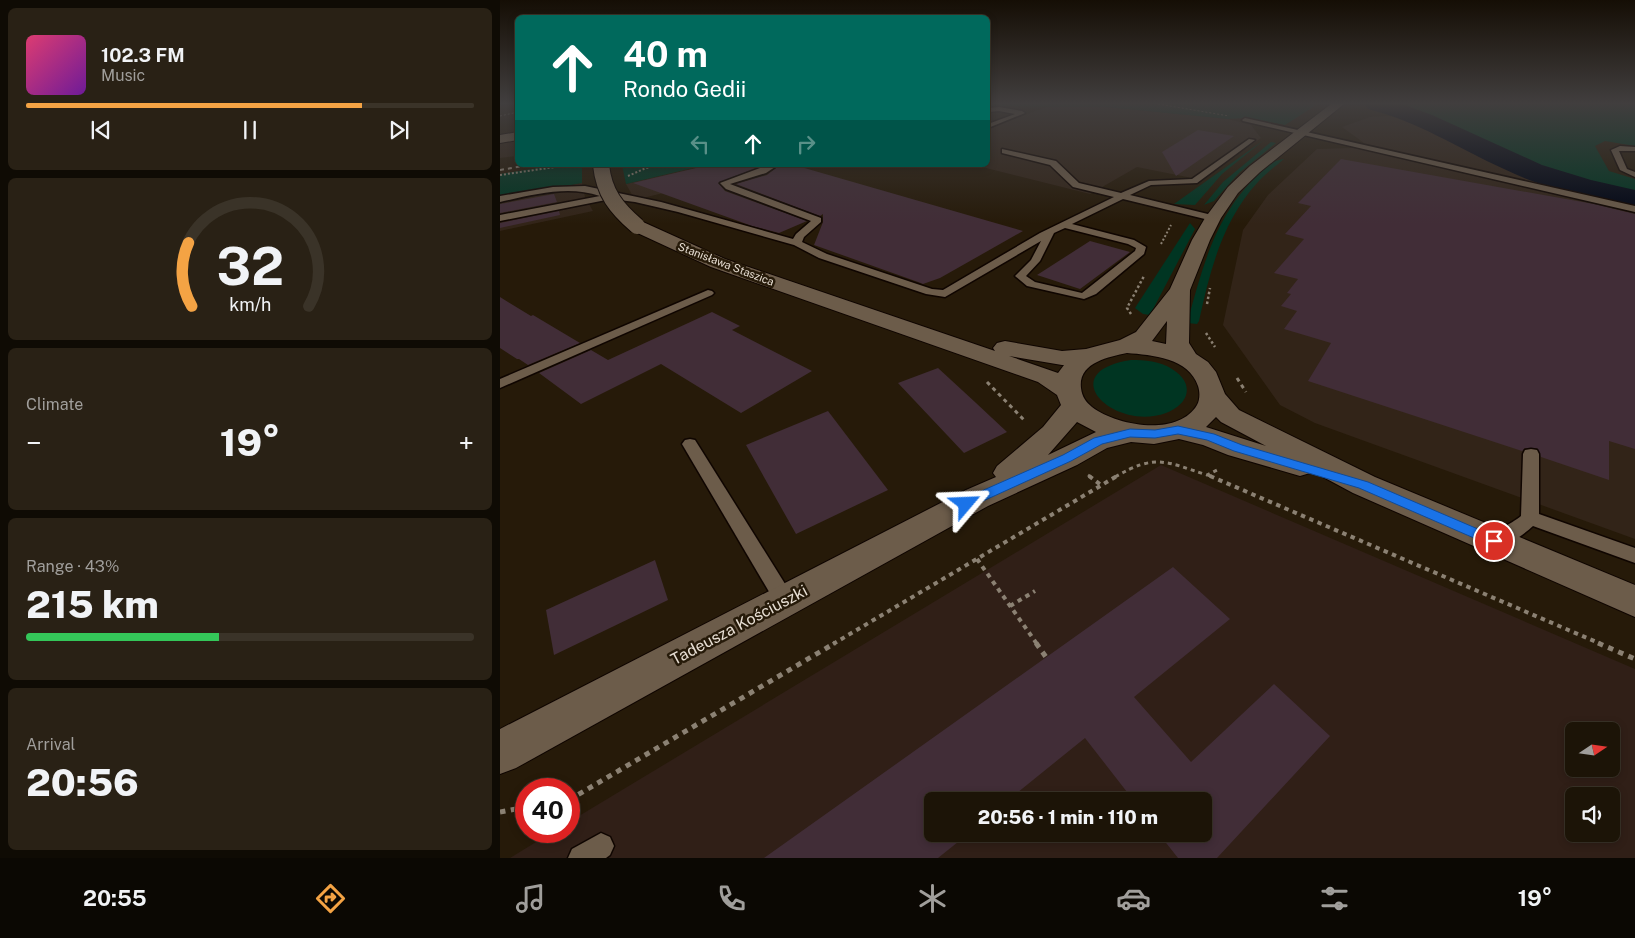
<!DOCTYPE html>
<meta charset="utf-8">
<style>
:root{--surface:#1c1407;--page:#292115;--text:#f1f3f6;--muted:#a09e9b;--line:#3a3328;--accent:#f4a344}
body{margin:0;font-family:"Public Sans",sans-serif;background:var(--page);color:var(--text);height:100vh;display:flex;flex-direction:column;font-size:19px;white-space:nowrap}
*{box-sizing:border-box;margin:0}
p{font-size:16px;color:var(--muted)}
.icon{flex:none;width:28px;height:28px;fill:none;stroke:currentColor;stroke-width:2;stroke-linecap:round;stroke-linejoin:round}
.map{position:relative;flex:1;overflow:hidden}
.side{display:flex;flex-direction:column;gap:8px;padding:8px;background:#0f0b04;width:500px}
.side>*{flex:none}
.guide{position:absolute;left:15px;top:15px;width:475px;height:152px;border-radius:8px;box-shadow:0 2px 8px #0003,0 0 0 1px var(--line);background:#00695c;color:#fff;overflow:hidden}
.needle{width:32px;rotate:77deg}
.tools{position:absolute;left:1065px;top:722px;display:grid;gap:10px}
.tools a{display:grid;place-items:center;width:55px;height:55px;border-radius:8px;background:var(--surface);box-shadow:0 2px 8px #0003,0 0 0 1px var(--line);font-size:25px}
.speed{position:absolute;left:15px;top:778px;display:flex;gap:10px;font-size:25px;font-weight:700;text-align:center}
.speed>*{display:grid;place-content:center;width:65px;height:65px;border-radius:50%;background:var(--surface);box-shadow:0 2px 8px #0003,0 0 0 1px var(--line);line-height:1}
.speed .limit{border:8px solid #d22;background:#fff;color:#111}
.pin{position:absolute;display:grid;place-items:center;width:42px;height:42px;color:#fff;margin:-21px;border:2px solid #fff;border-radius:50%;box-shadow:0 1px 5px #0007}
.me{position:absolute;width:55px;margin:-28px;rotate:64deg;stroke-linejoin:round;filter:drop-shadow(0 0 4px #0008)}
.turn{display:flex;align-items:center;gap:18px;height:105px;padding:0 25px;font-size:22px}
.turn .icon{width:65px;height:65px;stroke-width:2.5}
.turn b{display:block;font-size:35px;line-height:42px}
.lanes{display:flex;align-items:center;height:48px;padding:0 25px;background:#0003;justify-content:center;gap:25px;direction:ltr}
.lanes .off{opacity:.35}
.big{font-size:38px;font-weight:800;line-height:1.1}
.side .widget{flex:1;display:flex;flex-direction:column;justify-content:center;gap:8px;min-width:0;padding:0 18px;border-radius:8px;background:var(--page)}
.side .dial{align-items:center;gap:0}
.dial svg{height:130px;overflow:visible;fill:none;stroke:var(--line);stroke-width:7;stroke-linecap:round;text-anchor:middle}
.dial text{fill:var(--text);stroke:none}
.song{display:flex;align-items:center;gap:15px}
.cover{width:60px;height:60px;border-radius:8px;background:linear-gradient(135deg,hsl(340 70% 55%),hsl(280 70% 35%))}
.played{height:5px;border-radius:2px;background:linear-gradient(90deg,var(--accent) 75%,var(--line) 75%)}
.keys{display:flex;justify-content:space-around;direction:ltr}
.heat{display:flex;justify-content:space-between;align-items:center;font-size:28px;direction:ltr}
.charge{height:8px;border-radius:4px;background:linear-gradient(90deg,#34c759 43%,var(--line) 0)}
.trip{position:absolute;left:424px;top:792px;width:288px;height:50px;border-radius:8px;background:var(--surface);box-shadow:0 2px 8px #0003,0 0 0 1px var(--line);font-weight:800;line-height:50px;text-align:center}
.tabs{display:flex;height:80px;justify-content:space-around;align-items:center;background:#0b0803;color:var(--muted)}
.tabs .icon{width:35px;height:35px}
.tabs .active{color:var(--accent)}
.tabs b{font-size:22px;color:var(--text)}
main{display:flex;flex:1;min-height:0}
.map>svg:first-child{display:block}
</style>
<main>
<section class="side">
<div class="widget">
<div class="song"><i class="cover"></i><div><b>102.3 FM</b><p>Music</p></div></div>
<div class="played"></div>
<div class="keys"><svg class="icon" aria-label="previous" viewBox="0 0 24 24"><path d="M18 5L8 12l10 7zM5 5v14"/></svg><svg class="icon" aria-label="pause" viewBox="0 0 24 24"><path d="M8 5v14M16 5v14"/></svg><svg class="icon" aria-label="next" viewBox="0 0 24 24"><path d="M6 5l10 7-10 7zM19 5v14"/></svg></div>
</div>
<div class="widget dial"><svg viewBox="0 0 100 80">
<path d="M14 69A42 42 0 1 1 86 69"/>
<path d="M14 69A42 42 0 0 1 12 30" stroke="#f4a344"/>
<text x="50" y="56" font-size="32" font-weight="700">32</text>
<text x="50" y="72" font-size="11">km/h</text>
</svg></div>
<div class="widget"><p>Climate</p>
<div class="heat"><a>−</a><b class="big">19°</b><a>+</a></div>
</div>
<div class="widget"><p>Range · 43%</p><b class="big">215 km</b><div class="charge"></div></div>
<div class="widget"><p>Arrival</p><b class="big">20:56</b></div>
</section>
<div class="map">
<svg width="1135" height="858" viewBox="0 0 1135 858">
<rect width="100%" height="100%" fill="#261a09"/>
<!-- industrial -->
<g fill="#322418">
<path d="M549,106L606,107L728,119L751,125L761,138L702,180L637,167L590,194L474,165H488V129Z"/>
<path d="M887,116L902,117L1028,177L1046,183L1135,204V539L815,423L780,405L723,325L743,230L768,195L817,149L852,148L864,143L842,127L870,117Z"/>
<path d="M17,140V156L0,158V143Z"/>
<path d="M211,165H254L260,169L135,200L126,184Z"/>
<path d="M82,183L85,197L93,211L0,231V198Z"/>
</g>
<!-- education -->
<path fill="#301f17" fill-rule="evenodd" d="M661,465L1135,669V858H10L54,831H69V822ZM1074,731H1111V769H1074ZM1074,796H1111V834H1074ZM432,801H702V834H432Z"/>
<!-- green -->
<g fill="#003522">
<path d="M488,104H818L785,125L747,118L728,119L606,107L488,106Z"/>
<path d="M887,104H1135V146L1105,141L1095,146L1109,171L1135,179V192C1108,188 1082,184 1057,175C999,154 947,117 887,104Z"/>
<path d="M764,140L722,174L695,205L674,204Z"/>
<path d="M771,142L776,143L739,173L714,201L704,205L723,182Z"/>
<path d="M784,159C776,166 766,173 758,182C722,221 710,271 699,321L697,324L687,323C703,267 714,216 759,174C767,167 773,160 784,159Z"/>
<path d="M56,165H82V183L0,198V174Z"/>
<path d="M122,165H205L126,184Z"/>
<path d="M690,223L695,229L650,315L643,314L635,308Z"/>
<path d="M631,360C645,360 660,361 672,369C695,383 690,404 666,413C614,432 552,372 631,360Z"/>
</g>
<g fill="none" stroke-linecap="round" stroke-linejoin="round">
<!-- river -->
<path fill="#000615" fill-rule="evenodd" d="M865,104H902L932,115L1042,165L1091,180L1135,190V208C1090,199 1045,189 1004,169C958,148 917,121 868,109Z"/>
</g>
<!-- building -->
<g fill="#412d37">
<path d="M698,130L734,136L676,176L662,152Z"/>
<path d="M841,159L1094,204L1135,214V449L1109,441V480L1041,457L1037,448H1025L1022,451L808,381L831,343L784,329L797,311L781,306L791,294L787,293L798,279L774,273L804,239L785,234L811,206L798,203Z"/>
<path d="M209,165H263L218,183L225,191L307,221L279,233L252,226L133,183Z"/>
<path d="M280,165H294L523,231L440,278L423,284L418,282L314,245L323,222V214L320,216L236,184L267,175Z"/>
<path d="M54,194L57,202L0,213V204Z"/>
<path d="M59,211L60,215L0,228V223Z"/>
<path d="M590,241L630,252L580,289L537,275Z"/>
<path d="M0,297L31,316L33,315L80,343L28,365L19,359H17L0,348Z"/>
<path d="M212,312L240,326L232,330L312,371L241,413L161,364L81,404L39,373L91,350L108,360Z"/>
<path d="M438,368L476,403L507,432L464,453L398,383Z"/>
<path d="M328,411L388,490L296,534L246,445Z"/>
<path d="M155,560L168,600L54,655L46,610Z"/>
<path d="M673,567L730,619L634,697L691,762L774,684L830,736L717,858H678L659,834H702V801H634L585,738L507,801H432V834H468L438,858H264Z"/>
</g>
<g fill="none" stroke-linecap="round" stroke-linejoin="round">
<defs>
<g id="lane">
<path d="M499,107L522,111L525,113L488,128V124L515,114L499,111L488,112V108Z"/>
<path d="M745,118L1135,206V212L743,121L742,120Z"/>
<path d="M749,139L755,140L697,183L651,185L630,195L716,216V220L713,221L623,199L572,224L634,240L646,247L644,254L596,294L584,299L527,286L515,276L531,260L541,241L445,297L426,294L319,258L294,245L178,212L135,202L111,199L0,221V215L100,196C67,185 33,195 0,202V196L53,187L85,186L161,202L293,239L296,234L311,221L226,189L220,183L268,165H278L266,173L230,184L321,218V222L304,237L302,242L327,254L432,289L443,290L540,233L614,197L573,187L550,165L502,153V149L556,161L579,183L621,193L649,181L692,179ZM565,228L628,244L636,248L635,251L582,293L535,282L526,276L540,261L554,233Z"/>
<path d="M1120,146L1135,147V151H1119L1127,169L1135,172V177L1120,170L1111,150Z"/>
<path d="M208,290L212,291L214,293L212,295L0,388V379Z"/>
<path d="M190,439L195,440L292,595L295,601L292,607L285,610L278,607L182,444L185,440Z"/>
<path d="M1031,449L1037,450L1039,454V514L1135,548V563L1033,526C1022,536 1002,551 988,546L985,541C989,533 1012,524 1021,516L1023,454L1025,450Z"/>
<path d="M101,833L110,837L114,846L110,855L106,858H68L72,849Z"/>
</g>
<path id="street" d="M18,132V140L0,143V135Z"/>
<path id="secondary" d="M831,104H844L760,172L738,193L721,218L710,240L690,290L689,343L696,354L708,362L716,372L725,394L739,410L875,477L1135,585V617L853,493L812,471L810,473L800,476L728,455L703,445L679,439L654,444L631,442L607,448L577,465L488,506L16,768L0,774V729L466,490L496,477L493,473L497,466L543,427L561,405L557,395L538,382L211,267L131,230L128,226L131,222L137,221L143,222L225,259L495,351L493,348L497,343L505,341L562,351L586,349L620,340L636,332L670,289L692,240L705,218L728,187L750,166ZM667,321L666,344L652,341ZM627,353C652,355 689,358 698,386C700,392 700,400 697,405C678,437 617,426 592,407C586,402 582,397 581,388C578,363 608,357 627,353ZM509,356L562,365H564L558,373ZM716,417L721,422L766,446L706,427ZM577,422L596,432L548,455Z"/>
</defs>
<!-- lane casing -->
<use href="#lane" stroke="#0f0500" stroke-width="3"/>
<!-- street casing -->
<use href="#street" stroke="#0f0500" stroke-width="2"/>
<!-- secondary casing -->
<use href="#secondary" stroke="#0f0500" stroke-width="2"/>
<!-- path-far5 -->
<g stroke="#8b8173" stroke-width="1" stroke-dasharray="2 2" stroke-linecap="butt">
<path d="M658,104L729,116"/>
<path d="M0,116L18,112"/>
<path d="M61,166L69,165"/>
<path d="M155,166L160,165"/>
</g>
<!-- path-far4 -->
<g stroke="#8b8173" stroke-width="2" stroke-dasharray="2 2" stroke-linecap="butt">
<path d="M0,175L69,165"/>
<path d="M128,176L146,168L160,165"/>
<path d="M661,244L671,225"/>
</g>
<!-- path-far3 -->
<g stroke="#8b8173" stroke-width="2.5" stroke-dasharray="2.5 2.5" stroke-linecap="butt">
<path d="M707,304L710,288"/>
<path d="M631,314L627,308L644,276"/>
<path d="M706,333L715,347"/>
</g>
<!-- path-far2 -->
<g stroke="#8b8173" stroke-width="3" stroke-dasharray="4 4" stroke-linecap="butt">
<path d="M737,378L746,392"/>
<path d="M487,382L526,422"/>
<path d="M588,475L591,477"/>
<path d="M708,475L713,477"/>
<path d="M615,477C656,453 666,462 707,475L719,469"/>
</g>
<!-- path-far1 -->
<g stroke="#8b8173" stroke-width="4" stroke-dasharray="4.5 4.5" stroke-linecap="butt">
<path d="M589,476L601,485"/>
<path d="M710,476L1101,644"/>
<path d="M477,559L537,644"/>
<path d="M510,606L535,591"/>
<path d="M333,644L617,476"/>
</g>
<!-- path -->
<g stroke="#8b8173" stroke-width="5" stroke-dasharray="5.5 5.5" stroke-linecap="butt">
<path d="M536,643L546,657"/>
<path d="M1098,643L1135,659"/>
<path d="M69,800L335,643"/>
<path d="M0,812L26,807"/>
</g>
<!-- lane -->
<use href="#lane" fill="#6c5c4a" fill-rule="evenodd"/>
<!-- street -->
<use href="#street" fill="#6c5c4a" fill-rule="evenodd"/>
<!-- secondary -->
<use href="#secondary" fill="#6c5c4a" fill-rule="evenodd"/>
<!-- rail -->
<path stroke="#8e8476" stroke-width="2" stroke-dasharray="4 4" stroke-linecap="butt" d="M0,170L29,165"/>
<defs>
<path id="secondary-bridge" d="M101,165C104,193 116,208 137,226"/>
</defs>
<!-- secondary-bridge casing -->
<use href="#secondary-bridge" stroke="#0f0500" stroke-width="18" stroke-linecap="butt"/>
<!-- secondary-bridge -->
<use href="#secondary-bridge" stroke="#6c5c4a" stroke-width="16"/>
</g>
<!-- sky -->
<linearGradient id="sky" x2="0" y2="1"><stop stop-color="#150e05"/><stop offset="0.46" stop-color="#413e3e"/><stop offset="1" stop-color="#413e3e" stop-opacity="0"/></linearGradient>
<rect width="1135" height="224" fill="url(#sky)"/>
<!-- route -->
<path fill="#1a73e8" stroke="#114b97" d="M678,426L714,434L742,445L868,482L999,538L1001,541L999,545L994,547L990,545L859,488L734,451L707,440L678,434L655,438L630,437L602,444L571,461L470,507H461L459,504L461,500L563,455L594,438L630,429L655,430Z"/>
<g text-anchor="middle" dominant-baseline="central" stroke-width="5" stroke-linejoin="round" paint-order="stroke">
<!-- far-street labels -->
<g font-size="11" fill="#e7ded3" stroke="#261a09">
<text transform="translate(226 264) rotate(21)">Stanisława Staszica</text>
</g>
<!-- near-street labels -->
<g font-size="16" fill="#e7ded3" stroke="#261a09">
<text transform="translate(239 625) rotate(-28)">Tadeusza Kościuszki</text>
</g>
</g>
</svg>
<div class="tools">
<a><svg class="needle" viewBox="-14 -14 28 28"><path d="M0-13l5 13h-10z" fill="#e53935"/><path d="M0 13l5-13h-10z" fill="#a09e9b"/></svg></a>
<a><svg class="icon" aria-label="sound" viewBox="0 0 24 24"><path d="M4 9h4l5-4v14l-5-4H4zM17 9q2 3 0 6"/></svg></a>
</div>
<div class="speed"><div class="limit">40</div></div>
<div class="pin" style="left:994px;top:541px;background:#d93025"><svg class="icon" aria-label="arrive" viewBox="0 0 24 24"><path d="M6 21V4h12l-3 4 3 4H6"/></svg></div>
<svg class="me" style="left:466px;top:504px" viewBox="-20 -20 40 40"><path d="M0-17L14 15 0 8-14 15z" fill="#1a73e8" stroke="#fff" stroke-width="4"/></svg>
<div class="trip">20:56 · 1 min · 110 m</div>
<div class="guide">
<div class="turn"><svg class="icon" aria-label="ahead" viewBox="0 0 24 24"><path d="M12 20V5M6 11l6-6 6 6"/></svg><div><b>40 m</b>Rondo Gedii</div></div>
<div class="lanes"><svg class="icon off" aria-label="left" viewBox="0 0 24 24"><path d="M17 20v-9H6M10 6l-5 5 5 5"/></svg><svg class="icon" aria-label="ahead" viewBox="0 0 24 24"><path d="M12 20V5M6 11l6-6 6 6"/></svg><svg class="icon off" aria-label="right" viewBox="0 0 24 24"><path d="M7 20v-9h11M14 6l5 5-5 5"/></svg></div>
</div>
</div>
</main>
<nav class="tabs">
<b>20:55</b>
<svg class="icon active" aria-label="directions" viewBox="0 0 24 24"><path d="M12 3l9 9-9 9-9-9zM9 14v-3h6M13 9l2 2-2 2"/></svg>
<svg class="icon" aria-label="music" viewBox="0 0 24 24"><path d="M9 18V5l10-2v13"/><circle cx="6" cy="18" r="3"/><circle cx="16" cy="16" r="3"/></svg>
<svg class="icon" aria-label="phone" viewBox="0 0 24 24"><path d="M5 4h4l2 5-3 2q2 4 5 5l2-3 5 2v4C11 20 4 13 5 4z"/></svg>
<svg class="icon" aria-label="climate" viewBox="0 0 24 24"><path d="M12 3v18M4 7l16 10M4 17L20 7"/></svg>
<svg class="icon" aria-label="car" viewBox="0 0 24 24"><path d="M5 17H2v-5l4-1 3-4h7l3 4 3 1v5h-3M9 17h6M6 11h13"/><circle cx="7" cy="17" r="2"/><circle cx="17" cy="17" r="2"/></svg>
<svg class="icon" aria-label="filters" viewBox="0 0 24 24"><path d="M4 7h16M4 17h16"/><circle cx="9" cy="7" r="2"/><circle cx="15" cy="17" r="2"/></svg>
<b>19°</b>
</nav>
